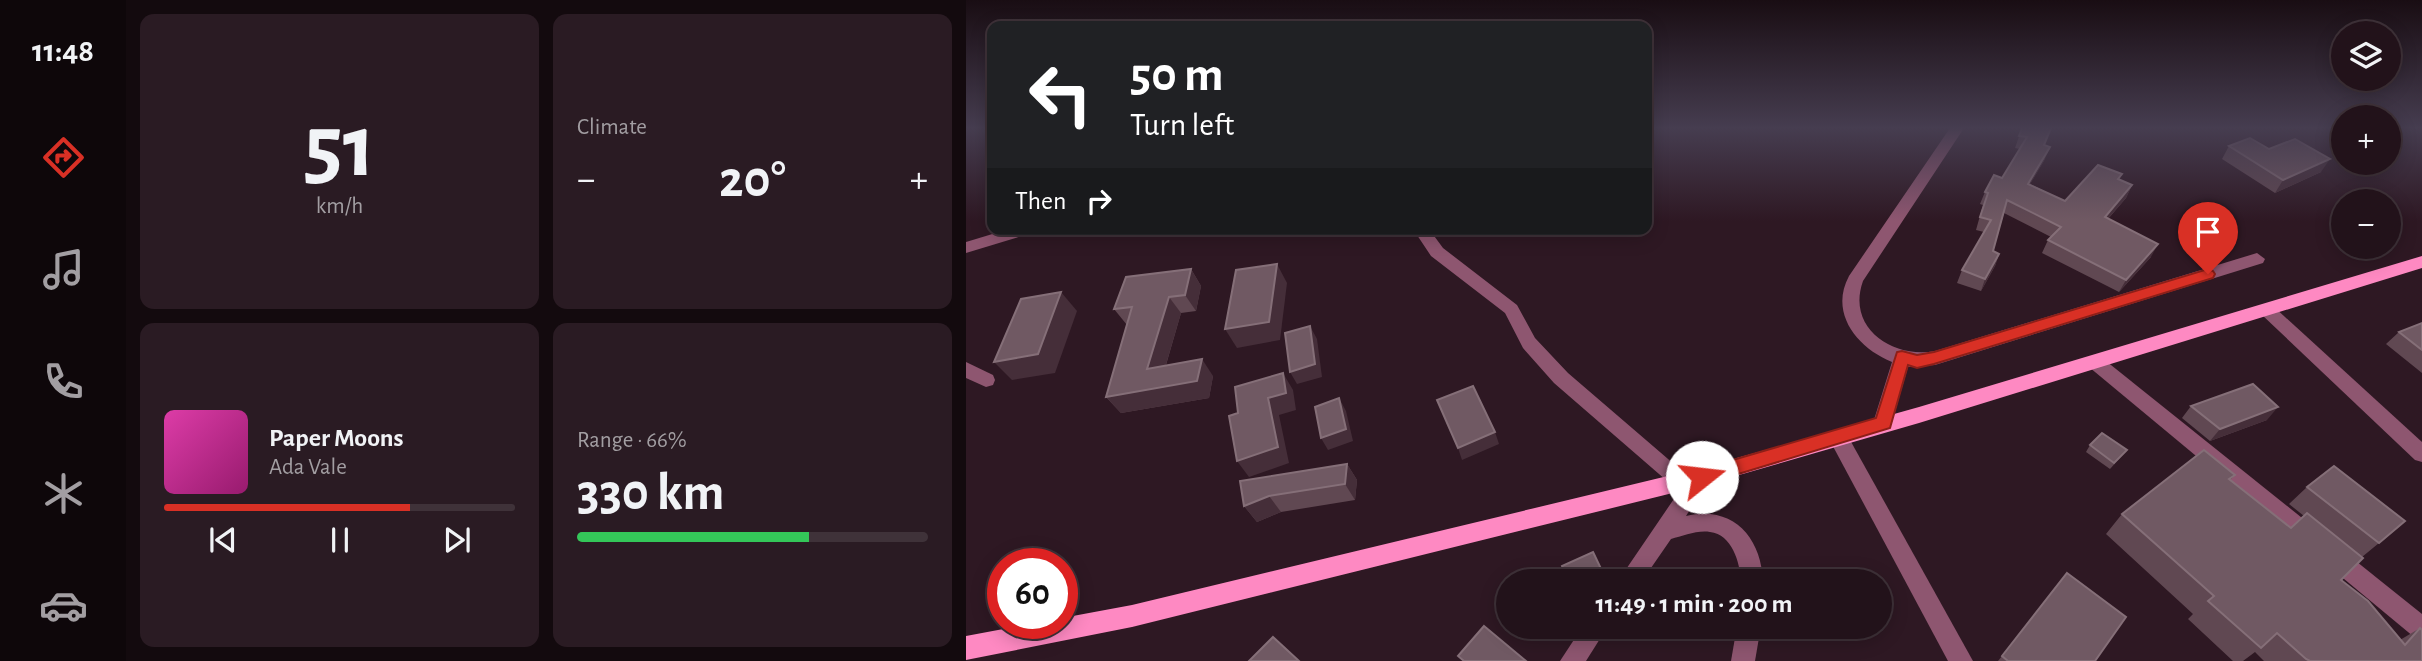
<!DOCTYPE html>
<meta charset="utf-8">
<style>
:root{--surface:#22121a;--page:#2a1b23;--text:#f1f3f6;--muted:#a29ea2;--line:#3f3239;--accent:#d93025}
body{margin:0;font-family:"Alegreya Sans",sans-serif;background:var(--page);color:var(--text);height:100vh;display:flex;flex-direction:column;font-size:26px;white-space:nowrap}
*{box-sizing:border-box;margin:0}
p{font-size:23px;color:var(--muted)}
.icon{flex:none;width:38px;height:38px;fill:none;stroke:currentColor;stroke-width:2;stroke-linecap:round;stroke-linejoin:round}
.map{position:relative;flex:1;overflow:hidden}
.sheet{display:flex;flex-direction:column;gap:14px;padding:14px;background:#130a0e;width:840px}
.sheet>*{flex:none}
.banner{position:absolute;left:21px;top:21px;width:665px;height:214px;border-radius:14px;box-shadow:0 4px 18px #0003,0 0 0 2px var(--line);background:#202124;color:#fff;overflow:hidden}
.fabs{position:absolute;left:1365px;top:21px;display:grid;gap:14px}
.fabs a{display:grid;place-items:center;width:70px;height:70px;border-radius:50%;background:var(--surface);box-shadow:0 4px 18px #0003,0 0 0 2px var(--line);font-size:35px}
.speed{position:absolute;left:21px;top:548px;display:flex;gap:14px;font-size:35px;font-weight:700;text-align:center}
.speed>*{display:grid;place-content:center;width:91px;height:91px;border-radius:50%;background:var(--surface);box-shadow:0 4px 18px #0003,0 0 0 2px var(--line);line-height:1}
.speed .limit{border:10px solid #d22;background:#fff;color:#111}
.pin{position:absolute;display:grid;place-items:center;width:60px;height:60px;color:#fff;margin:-72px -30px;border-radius:50% 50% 50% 0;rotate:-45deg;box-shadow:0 0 7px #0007}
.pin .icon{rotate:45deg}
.me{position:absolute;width:77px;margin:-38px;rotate:74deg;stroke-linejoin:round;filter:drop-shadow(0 0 5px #0008)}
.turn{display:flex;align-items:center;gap:24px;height:147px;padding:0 28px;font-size:32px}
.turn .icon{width:91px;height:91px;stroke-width:2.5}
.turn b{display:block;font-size:49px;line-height:60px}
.then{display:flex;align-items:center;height:66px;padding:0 28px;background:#0003;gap:14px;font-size:26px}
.big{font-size:52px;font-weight:700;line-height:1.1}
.sheet .widget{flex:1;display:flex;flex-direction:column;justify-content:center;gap:10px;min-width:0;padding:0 24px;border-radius:14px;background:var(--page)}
.sheet .dial{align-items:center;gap:0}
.dial b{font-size:91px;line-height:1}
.song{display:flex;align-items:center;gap:21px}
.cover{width:84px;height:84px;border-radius:10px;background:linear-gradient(135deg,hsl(320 70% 55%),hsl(320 70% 35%))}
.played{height:7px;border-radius:4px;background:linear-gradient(90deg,var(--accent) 70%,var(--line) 70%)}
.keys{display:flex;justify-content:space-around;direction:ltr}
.heat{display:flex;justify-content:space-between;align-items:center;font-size:38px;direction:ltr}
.charge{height:10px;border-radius:5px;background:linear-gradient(90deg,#34c759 66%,var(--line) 0)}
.sheet .tiles{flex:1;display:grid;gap:14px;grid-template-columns:repeat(2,1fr)}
.trip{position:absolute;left:530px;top:569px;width:396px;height:70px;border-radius:35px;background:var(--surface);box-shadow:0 4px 18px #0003,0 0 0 2px var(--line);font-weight:700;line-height:70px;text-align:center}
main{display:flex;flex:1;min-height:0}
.dock{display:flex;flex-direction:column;width:126px;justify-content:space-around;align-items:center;background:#0e070a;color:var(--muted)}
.dock .icon{width:49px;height:49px}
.dock .current{color:var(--accent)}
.dock b{font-size:32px;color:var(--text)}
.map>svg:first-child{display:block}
</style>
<main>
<nav class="dock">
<b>11:48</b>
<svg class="icon current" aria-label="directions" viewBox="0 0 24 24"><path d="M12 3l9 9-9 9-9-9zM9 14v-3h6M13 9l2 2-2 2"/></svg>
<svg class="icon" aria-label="music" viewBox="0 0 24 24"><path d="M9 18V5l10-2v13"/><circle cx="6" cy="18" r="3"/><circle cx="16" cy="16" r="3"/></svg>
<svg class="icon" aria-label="phone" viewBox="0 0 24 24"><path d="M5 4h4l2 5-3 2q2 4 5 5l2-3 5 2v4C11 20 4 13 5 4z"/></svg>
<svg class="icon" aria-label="climate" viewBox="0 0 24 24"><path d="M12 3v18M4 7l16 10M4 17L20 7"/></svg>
<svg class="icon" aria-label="car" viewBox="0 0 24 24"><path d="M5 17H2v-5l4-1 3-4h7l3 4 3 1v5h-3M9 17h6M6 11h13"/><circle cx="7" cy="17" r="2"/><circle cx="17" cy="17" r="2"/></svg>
</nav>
<section class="sheet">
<div class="tiles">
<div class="widget dial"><b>51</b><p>km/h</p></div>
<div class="widget"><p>Climate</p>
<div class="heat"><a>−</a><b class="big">20°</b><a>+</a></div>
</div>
<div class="widget">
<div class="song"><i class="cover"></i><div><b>Paper Moons</b><p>Ada Vale</p></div></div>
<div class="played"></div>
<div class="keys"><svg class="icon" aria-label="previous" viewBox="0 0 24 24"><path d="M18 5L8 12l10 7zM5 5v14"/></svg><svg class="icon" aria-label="pause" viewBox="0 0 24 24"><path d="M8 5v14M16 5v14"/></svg><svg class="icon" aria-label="next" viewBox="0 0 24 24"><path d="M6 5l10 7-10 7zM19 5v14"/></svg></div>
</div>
<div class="widget"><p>Range · 66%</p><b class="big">330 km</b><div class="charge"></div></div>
</div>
</section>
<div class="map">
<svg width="1456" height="661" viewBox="0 0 1456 661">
<rect width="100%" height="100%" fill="#2e1823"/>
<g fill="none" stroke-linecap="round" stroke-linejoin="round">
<!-- minor -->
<g fill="#8e5670" fill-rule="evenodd">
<path d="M984,128H998L897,281C880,328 927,359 969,351L1291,253L1299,259L1297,263L969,365L942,367L924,429L917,431L910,429L907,423L926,362C891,348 863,313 883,276Z"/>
<path d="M43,229H69L66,233L0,253V242Z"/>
<path d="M447,229H463L477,248L551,305L569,338L602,373L723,477C729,469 733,468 742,471L745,477L720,516C766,505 795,536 797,581H775C774,563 766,534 744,532C731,530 717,536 705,539L676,581H652L714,490L708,487L588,383L557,348L539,313L465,256Z"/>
<path d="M1301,304L1307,306L1456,442V462L1449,460L1295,314L1292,310L1295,306Z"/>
<path d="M1129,355L1135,357L1456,614V641L1448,637L1123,367L1120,362L1123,357Z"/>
<path d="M0,362L27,375L29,380L27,385L20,387L0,378Z"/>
<path d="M872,429L879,431L1007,661H982L862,437L865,431Z"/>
<path d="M617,626H642L620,661H594Z"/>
<path d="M771,626H795L789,661H765Z"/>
</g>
<!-- primary -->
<path fill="#fe89c2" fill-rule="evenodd" d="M1456,256V268L953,423L735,486L166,627L0,660V636L70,623H96V618L166,605L735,468L953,407Z"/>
</g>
<!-- wall -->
<g fill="#604852">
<path d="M1056,128H1086L1078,145L1079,159L1064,184L1099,201L1156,174L1153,180L1166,185L1160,198L1142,219L1185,257L1153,292L1076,253L1082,240L1085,237L1038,213L1027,251L1033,254L1029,266L1015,291L991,283L996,270L1018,232L1010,230L1017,205L1014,204L1019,192L1036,178L1054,149L1049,148Z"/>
<path d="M1263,146L1303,149L1355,172L1309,193L1256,159Z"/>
<path d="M225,269L235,286L230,311L215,313L200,365L247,376L243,398L155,413L140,397L161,325L148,309Z"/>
<path d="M1456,323V373L1420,344L1433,332Z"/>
<path d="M1225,406L1301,420L1244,441L1216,418Z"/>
<path d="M1124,445L1161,450L1144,469L1120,452Z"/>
<path d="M381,464L391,480L389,500L315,512L291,522L278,506Z"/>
<path d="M1269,475L1264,480L1325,528L1338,516L1323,504L1341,487L1413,543L1396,557L1375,580L1434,640L1454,628L1456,661H1298L1289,652L1277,661H1267L1222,619L1227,614L1140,534L1156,514Z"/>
<path d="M1101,573L1129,661H1032Z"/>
</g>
<!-- shaded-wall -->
<g fill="#452e39">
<path d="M1084,147L1079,159L1057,196L1062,184Z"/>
<path d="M1364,159L1355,172L1309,193L1317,180Z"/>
<path d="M1166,185L1160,198L1133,229L1139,217Z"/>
<path d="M1192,244L1185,257L1153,292L1160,280Z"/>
<path d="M1033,254L1029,266L1015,291L1019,279Z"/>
<path d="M311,264L321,283L314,340L271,348L259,329Z"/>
<path d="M225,269L235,286L230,311L219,295Z"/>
<path d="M95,292L111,311L89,373L46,380L28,362Z"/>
<path d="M203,297L215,313L194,385L181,369Z"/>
<path d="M344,326L351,339L356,377L331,384L324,372Z"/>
<path d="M236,359L247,376L243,398L155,413L140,397Z"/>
<path d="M317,373L327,390L330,410L313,415L323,463L283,477L271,461L302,398Z"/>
<path d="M373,398L380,411L387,441L362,450L355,438Z"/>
<path d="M1312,407L1301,420L1244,441L1254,429Z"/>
<path d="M529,432L533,444L496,460L492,448Z"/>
<path d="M381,464L391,480L389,500L379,484Z"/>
<path d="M303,496L315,512L291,522L278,506Z"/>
<path d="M638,575L639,581H624Z"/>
</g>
<!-- building -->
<g fill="#705963" stroke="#856f78" stroke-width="2">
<path d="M1056,128H1085L1078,145L1084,147L1062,184L1099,201L1132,165L1156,174L1152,179L1166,185L1139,217L1192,244L1160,280L1082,240L1095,227L1041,200L1027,251L1033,254L1019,279L996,270L1025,220L1014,217L1022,193L1019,192L1028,175L1036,178L1061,137L1053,136Z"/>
<path d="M1284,138L1303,149L1329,139L1364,159L1317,180L1263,146Z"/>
<path d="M311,264L303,322L259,329L270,270Z"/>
<path d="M225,269L219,295L203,297L181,369L236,359L231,381L140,397L166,307L148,309L160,277Z"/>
<path d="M95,292L72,354L28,362L55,299Z"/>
<path d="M1456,323V350L1433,332Z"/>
<path d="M344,326L349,364L324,372L319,333Z"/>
<path d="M317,373L320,393L302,398L312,447L271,461L263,416L272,413L269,387Z"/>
<path d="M1287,384L1312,407L1254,429L1225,406Z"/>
<path d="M507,386L529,432L492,448L471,400Z"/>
<path d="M373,398L380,429L355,438L349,407Z"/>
<path d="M1136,433L1161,450L1148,463L1124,445Z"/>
<path d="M1238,450L1269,475L1263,479L1325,528L1341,513L1397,558L1375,580L1402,601L1439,645L1454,628L1456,630V661H1344L1340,659L1311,633L1295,648L1242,601L1248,596L1156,514Z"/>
<path d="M381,464L379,484L303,496L278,506L274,481Z"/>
<path d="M1368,466L1439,521L1413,543L1341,487Z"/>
<path d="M627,552L638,575L624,581H602L596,566Z"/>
<path d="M1101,573L1160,617L1129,661H1042L1036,656Z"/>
<path d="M518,626L560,661H498L492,656Z"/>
<path d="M307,637L333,661H283Z"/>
</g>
<!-- sky -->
<linearGradient id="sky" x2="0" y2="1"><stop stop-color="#190d13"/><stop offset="0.58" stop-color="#463d50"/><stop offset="1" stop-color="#463d50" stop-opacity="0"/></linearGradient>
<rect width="1456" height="221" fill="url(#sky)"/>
<!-- route -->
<path fill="#d93025" stroke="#8d1f18" stroke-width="2" d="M1242,269L1247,271L1249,274L1247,278L968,364L951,368L942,365L924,428L736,485L729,483L726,477L729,471L736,469L910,418L931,352L936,351L951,355L968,352Z"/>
</svg>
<div class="fabs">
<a><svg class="icon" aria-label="layers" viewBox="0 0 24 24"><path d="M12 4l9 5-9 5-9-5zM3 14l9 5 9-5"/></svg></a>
<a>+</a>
<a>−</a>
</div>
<div class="speed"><div class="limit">60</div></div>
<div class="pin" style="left:1242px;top:274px;background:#d93025"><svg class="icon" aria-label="arrive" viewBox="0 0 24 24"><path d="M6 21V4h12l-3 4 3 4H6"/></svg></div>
<svg class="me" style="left:736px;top:477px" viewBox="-20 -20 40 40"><circle r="19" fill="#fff"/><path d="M0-13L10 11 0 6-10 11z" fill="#d93025"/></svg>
<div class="trip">11:49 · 1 min · 200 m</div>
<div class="banner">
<div class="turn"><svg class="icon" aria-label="left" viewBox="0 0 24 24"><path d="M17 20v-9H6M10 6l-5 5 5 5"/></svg><div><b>50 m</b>Turn left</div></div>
<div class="then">Then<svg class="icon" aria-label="right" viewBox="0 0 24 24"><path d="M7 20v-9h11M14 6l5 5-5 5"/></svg></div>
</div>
</div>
</main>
